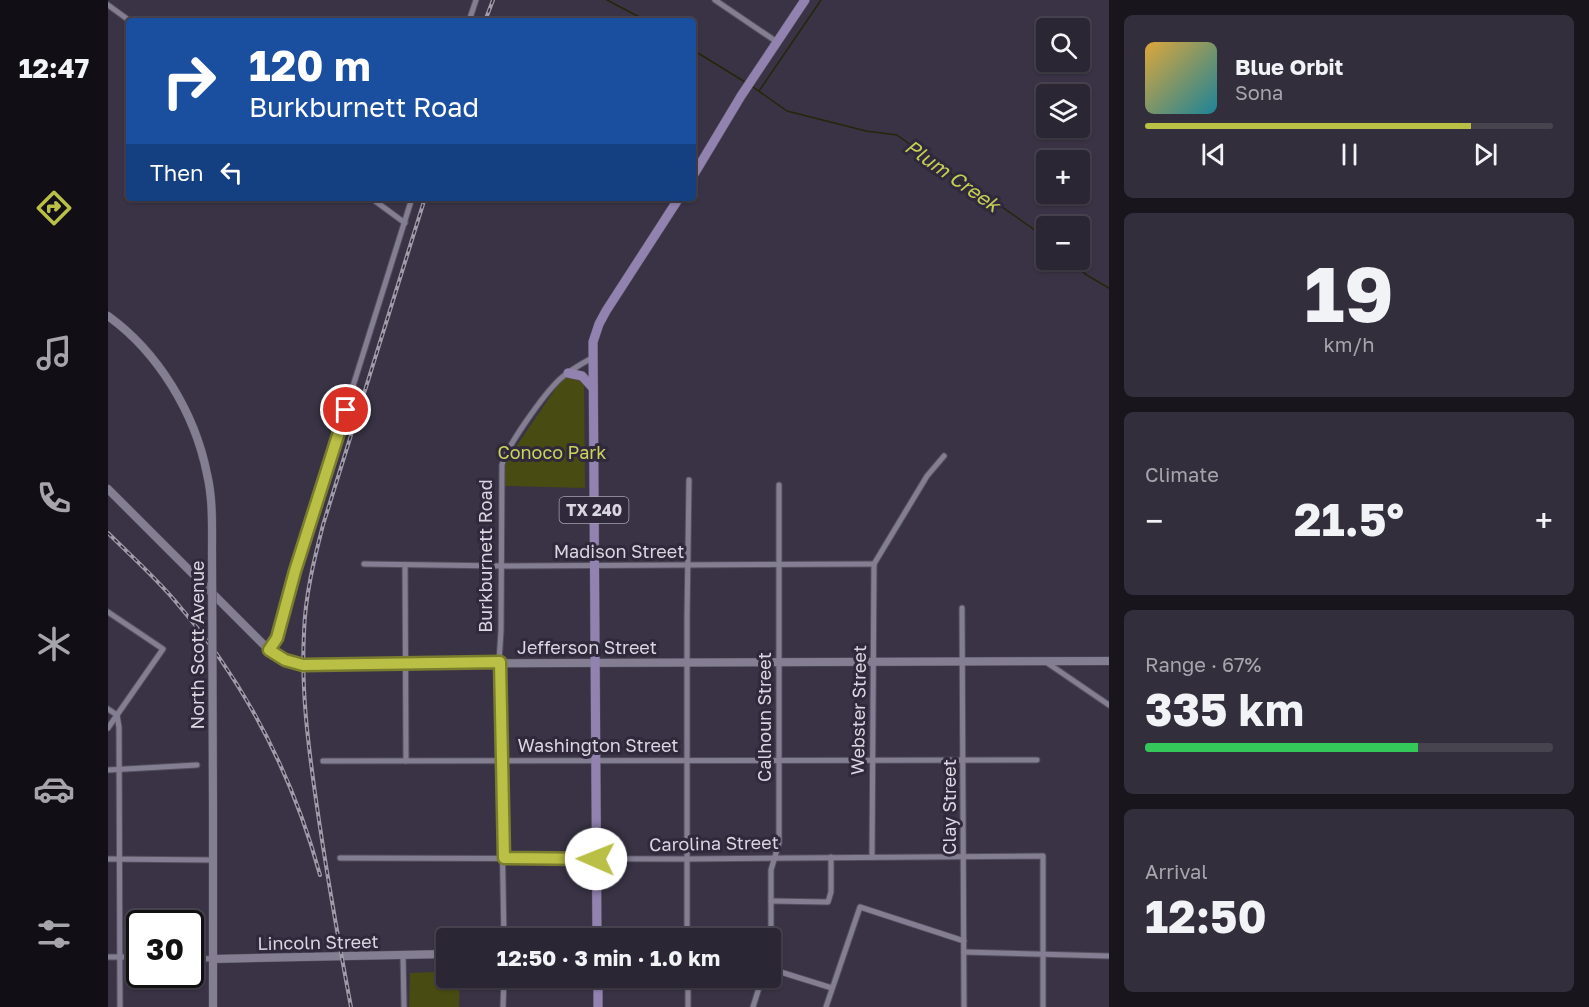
<!DOCTYPE html>
<meta charset="utf-8">
<style>
:root{--surface:#2b2634;--page:#332e3c;--text:#f1f3f6;--muted:#a6a5ac;--line:#47434f;--accent:#bac045}
body{margin:0;font-family:"Golos Text",sans-serif;background:var(--page);color:var(--text);height:100vh;display:flex;flex-direction:column;font-size:22px;white-space:nowrap}
*{box-sizing:border-box;margin:0}
p{font-size:20px;color:var(--muted)}
.icon{flex:none;width:33px;height:33px;fill:none;stroke:currentColor;stroke-width:2;stroke-linecap:round;stroke-linejoin:round}
.map{position:relative;flex:1;overflow:hidden}
.drawer{display:flex;flex-direction:column;gap:15px;padding:15px;background:#18151d;width:480px}
.drawer>*{flex:none}
.hud{position:absolute;left:18px;top:18px;width:570px;height:183px;border-radius:6px;box-shadow:0 2px 4px #0004,0 0 0 2px var(--line);background:#1a4fa0;color:#fff;overflow:hidden}
.fabs{position:absolute;left:928px;top:18px;display:grid;gap:12px}
.fabs a{display:grid;place-items:center;width:54px;height:54px;border-radius:6px;background:var(--surface);box-shadow:0 2px 4px #0004,0 0 0 2px var(--line);font-size:30px}
.speed{position:absolute;left:18px;top:910px;display:flex;gap:12px;font-size:30px;font-weight:700;text-align:center}
.speed>*{display:grid;place-content:center;width:78px;height:78px;border-radius:50%;background:var(--surface);box-shadow:0 2px 4px #0004,0 0 0 2px var(--line);line-height:1}
.speed .limit{border:3px solid #111;border-radius:9px;background:#fff;color:#111}
.pin{position:absolute;display:grid;place-items:center;width:51px;height:51px;color:#fff;margin:-26px;border:3px solid #fff;border-radius:50%;box-shadow:0 2px 6px #0007}
.me{position:absolute;width:66px;margin:-33px;rotate:271deg;stroke-linejoin:round;filter:drop-shadow(0 0 4px #0008)}
.turn{display:flex;align-items:center;gap:21px;height:126px;padding:0 24px;font-size:27px}
.turn .icon{width:78px;height:78px;stroke-width:2.5}
.turn b{display:block;font-size:42px;line-height:51px}
.then{display:flex;align-items:center;height:57px;padding:0 24px;background:#0003;gap:12px;font-size:22px}
.big{font-size:45px;font-weight:700;line-height:1.1}
.drawer .widget{flex:1;display:flex;flex-direction:column;justify-content:center;gap:9px;min-width:0;padding:0 21px;border-radius:9px;background:var(--page)}
.drawer .dial{align-items:center;gap:0}
.dial b{font-size:78px;line-height:1}
.song{display:flex;align-items:center;gap:18px}
.cover{width:72px;height:72px;border-radius:9px;background:linear-gradient(135deg,hsl(40 70% 55%),hsl(190 70% 35%))}
.played{height:6px;border-radius:3px;background:linear-gradient(90deg,var(--accent) 80%,var(--line) 80%)}
.keys{display:flex;justify-content:space-around;direction:ltr}
.heat{display:flex;justify-content:space-between;align-items:center;font-size:33px;direction:ltr}
.charge{height:9px;border-radius:4px;background:linear-gradient(90deg,#34c759 67%,var(--line) 0)}
.trip{position:absolute;left:328px;top:928px;width:345px;height:60px;border-radius:6px;background:var(--surface);box-shadow:0 2px 4px #0004,0 0 0 2px var(--line);font-weight:700;line-height:60px;text-align:center}
main{display:flex;flex:1;min-height:0}
.tab-bar{display:flex;flex-direction:column;width:108px;justify-content:space-around;align-items:center;background:#110f15;color:var(--muted)}
.tab-bar .icon{width:42px;height:42px}
.tab-bar .on{color:var(--accent)}
.tab-bar b{font-size:27px;color:var(--text)}
.map>svg:first-child{display:block}
</style>
<main>
<nav class="tab-bar">
<b>12:47</b>
<svg class="icon on" aria-label="directions" viewBox="0 0 24 24"><path d="M12 3l9 9-9 9-9-9zM9 14v-3h6M13 9l2 2-2 2"/></svg>
<svg class="icon" aria-label="music" viewBox="0 0 24 24"><path d="M9 18V5l10-2v13"/><circle cx="6" cy="18" r="3"/><circle cx="16" cy="16" r="3"/></svg>
<svg class="icon" aria-label="phone" viewBox="0 0 24 24"><path d="M5 4h4l2 5-3 2q2 4 5 5l2-3 5 2v4C11 20 4 13 5 4z"/></svg>
<svg class="icon" aria-label="climate" viewBox="0 0 24 24"><path d="M12 3v18M4 7l16 10M4 17L20 7"/></svg>
<svg class="icon" aria-label="car" viewBox="0 0 24 24"><path d="M5 17H2v-5l4-1 3-4h7l3 4 3 1v5h-3M9 17h6M6 11h13"/><circle cx="7" cy="17" r="2"/><circle cx="17" cy="17" r="2"/></svg>
<svg class="icon" aria-label="filters" viewBox="0 0 24 24"><path d="M4 7h16M4 17h16"/><circle cx="9" cy="7" r="2"/><circle cx="15" cy="17" r="2"/></svg>
</nav>
<div class="map">
<svg width="1001" height="1007" viewBox="0 0 1001 1007">
<rect width="100%" height="100%" fill="#393345"/>
<!-- green -->
<g fill="#484b12">
<path d="M463,375L476,382L477,488L397,486L396,471L399,460L452,382Z"/>
<path d="M339,970V978H352L351,1007H301L302,973L327,972Z"/>
</g>
<g fill="none" stroke-linecap="round" stroke-linejoin="round">
<!-- stream -->
<g stroke="#24260a" stroke-width="1.5">
<path d="M499,0L539,21"/>
<path d="M585,50L637,82"/>
<path d="M645,87L679,111L758,131L789,135L842,173L854,183L864,186L924,228L939,241"/>
<path d="M651,91L713,0"/>
<path d="M965,260L977,274L1001,288"/>
</g>
<defs>
<g id="street">
<path d="M607,0L669,42"/>
<path d="M0,5L22,21"/>
<path d="M361,21L368,0"/>
<path d="M263,198L297,223"/>
<path d="M256,564L394,566L766,564"/>
<path d="M766,564L819,476L836,456"/>
<path d="M297,565L298,761"/>
<path d="M854,608L856,1007"/>
<path d="M0,612L55,649L0,728"/>
<path d="M161,650L169,638L187,571L304,198"/>
<path d="M938,662L1001,705"/>
<path d="M0,709L9,715L11,727L12,1007"/>
<path d="M215,761L929,760"/>
<path d="M0,770L89,765"/>
<path d="M764,857L766,564"/>
<path d="M232,858L579,859L935,856V1007"/>
<path d="M0,859L105,860"/>
<path d="M663,901L720,902L723,892V857"/>
<path d="M396,939L391,662L393,631L394,465C399,445 437,393 452,379C462,370 473,364 484,358"/>
<path d="M579,939V618L581,480"/>
<path d="M663,946V870L671,843V485"/>
<path d="M856,952L1001,956"/>
<path d="M295,955L296,1007"/>
<path d="M0,957H32"/>
<path d="M82,958L105,959"/>
<path d="M663,969L724,988"/>
<path d="M580,978V1007"/>
<path d="M395,1007L396,978"/>
<path d="M645,1007L654,978"/>
<path d="M718,1007L752,907L856,941"/>
</g>
<g id="secondary">
<path d="M0,316C50,352 87,413 99,474C105,499 104,526 104,552"/>
<path d="M0,489L161,650L176,660L189,664L1001,661"/>
<path d="M105,811V1007"/>
<path d="M105,959L339,954"/>
</g>
<g id="primary">
<path d="M585,176L633,96L697,0"/>
<path d="M460,373L474,376L485,388"/>
<path d="M489,939L485,342L491,324L498,311L571,198"/>
<path d="M490,978V1007"/>
</g>
</defs>
<!-- street casing -->
<use href="#street" stroke="#544f5e" stroke-width="7"/>
<!-- secondary casing -->
<use href="#secondary" stroke="#544f5e" stroke-width="9"/>
<!-- primary casing -->
<use href="#primary" stroke="#544f5e" stroke-width="10"/>
<!-- street -->
<use href="#street" stroke="#847e93" stroke-width="5"/>
<!-- secondary -->
<use href="#secondary" stroke="#847e93" stroke-width="8"/>
<!-- primary -->
<use href="#primary" stroke="#9182b0" stroke-width="9"/>
<defs>
<g id="rail">
<path d="M377,21L385,0"/>
<path d="M0,533C23,556 47,577 68,602C137,682 184,773 212,875"/>
<path d="M243,1007C230,938 218,870 208,800C200,744 193,689 196,633C197,596 206,560 215,525L317,198"/>
</g>
</defs>
<!-- rail casing -->
<use href="#rail" stroke="#9f9ba8" stroke-width="4"/>
<!-- rail -->
<use href="#rail" stroke="#2f293b" stroke-width="1.5" stroke-dasharray="4.5" stroke-linecap="butt"/>
<defs>
<path id="secondary-bridge" d="M104,552L105,811"/>
</defs>
<!-- secondary-bridge casing -->
<use href="#secondary-bridge" stroke="#544f5e" stroke-width="9" stroke-linecap="butt"/>
<!-- secondary-bridge -->
<use href="#secondary-bridge" stroke="#847e93" stroke-width="8"/>
</g>
<g fill="none" stroke-linecap="round" stroke-linejoin="round">
<defs>
<path id="route" d="M238,410L187,571L169,638L161,650L177,660L195,665L392,662L396,858L488,859"/>
</defs>
<!-- route casing -->
<use href="#route" stroke="#797d2d" stroke-width="15"/>
<!-- route -->
<use href="#route" stroke="#bac045" stroke-width="10"/>
</g>
<g text-anchor="middle" dominant-baseline="central" stroke-width="6" stroke-linejoin="round" paint-order="stroke">
<!-- shield labels -->
<rect fill="#2f293b" stroke="#a6a2af" stroke-width="1.5" x="451.5" y="497" width="69" height="26" rx="4.5"/>
<g font-size="16" font-weight="bold" fill="#d9d6e1">
<text x="486" y="510">TX 240</text>
</g>
<!-- park labels -->
<g font-size="18" fill="#ccd35c" stroke="#2f293b">
<text x="444" y="452">Conoco Park</text>
</g>
<!-- street labels -->
<g font-size="18" fill="#d9d6e1" stroke="#2f293b">
<text x="511" y="551">Madison Street</text>
<text transform="translate(377 556) rotate(-90)">Burkburnett Road</text>
<text transform="translate(89 645) rotate(-90)">North Scott Avenue</text>
<text x="479" y="647">Jefferson Street</text>
<text transform="translate(750 710) rotate(-89)">Webster Street</text>
<text transform="translate(656 717) rotate(-90)">Calhoun Street</text>
<text x="490" y="745">Washington Street</text>
<text transform="translate(841 807) rotate(-90)">Clay Street</text>
<text transform="translate(606 843) rotate(-1)">Carolina Street</text>
<text transform="translate(210 942) rotate(-1)">Lincoln Street</text>
</g>
<!-- water labels -->
<g font-size="20" font-style="italic" fill="#c6cd55" stroke="#2f293b">
<text transform="translate(845 175) rotate(35)">Plum Creek</text>
</g>
</g>
</svg>
<div class="fabs">
<a><svg class="icon" aria-label="search" viewBox="0 0 24 24"><circle cx="10" cy="10" r="6"/><path d="M15 15l6 6"/></svg></a>
<a><svg class="icon" aria-label="layers" viewBox="0 0 24 24"><path d="M12 4l9 5-9 5-9-5zM3 14l9 5 9-5"/></svg></a>
<a>+</a>
<a>−</a>
</div>
<div class="speed"><div class="limit">30</div></div>
<div class="pin" style="left:238px;top:410px;background:#d93025"><svg class="icon" aria-label="arrive" viewBox="0 0 24 24"><path d="M6 21V4h12l-3 4 3 4H6"/></svg></div>
<svg class="me" style="left:488px;top:859px" viewBox="-20 -20 40 40"><circle r="19" fill="#fff"/><path d="M0-13L10 11 0 6-10 11z" fill="#bac045"/></svg>
<div class="trip">12:50 · 3 min · 1.0 km</div>
<div class="hud">
<div class="turn"><svg class="icon" aria-label="right" viewBox="0 0 24 24"><path d="M7 20v-9h11M14 6l5 5-5 5"/></svg><div><b>120 m</b>Burkburnett Road</div></div>
<div class="then">Then<svg class="icon" aria-label="left" viewBox="0 0 24 24"><path d="M17 20v-9H6M10 6l-5 5 5 5"/></svg></div>
</div>
</div>
<section class="drawer">
<div class="widget">
<div class="song"><i class="cover"></i><div><b>Blue Orbit</b><p>Sona</p></div></div>
<div class="played"></div>
<div class="keys"><svg class="icon" aria-label="previous" viewBox="0 0 24 24"><path d="M18 5L8 12l10 7zM5 5v14"/></svg><svg class="icon" aria-label="pause" viewBox="0 0 24 24"><path d="M8 5v14M16 5v14"/></svg><svg class="icon" aria-label="next" viewBox="0 0 24 24"><path d="M6 5l10 7-10 7zM19 5v14"/></svg></div>
</div>
<div class="widget dial"><b>19</b><p>km/h</p></div>
<div class="widget"><p>Climate</p>
<div class="heat"><a>−</a><b class="big">21.5°</b><a>+</a></div>
</div>
<div class="widget"><p>Range · 67%</p><b class="big">335 km</b><div class="charge"></div></div>
<div class="widget"><p>Arrival</p><b class="big">12:50</b></div>
</section>
</main>
